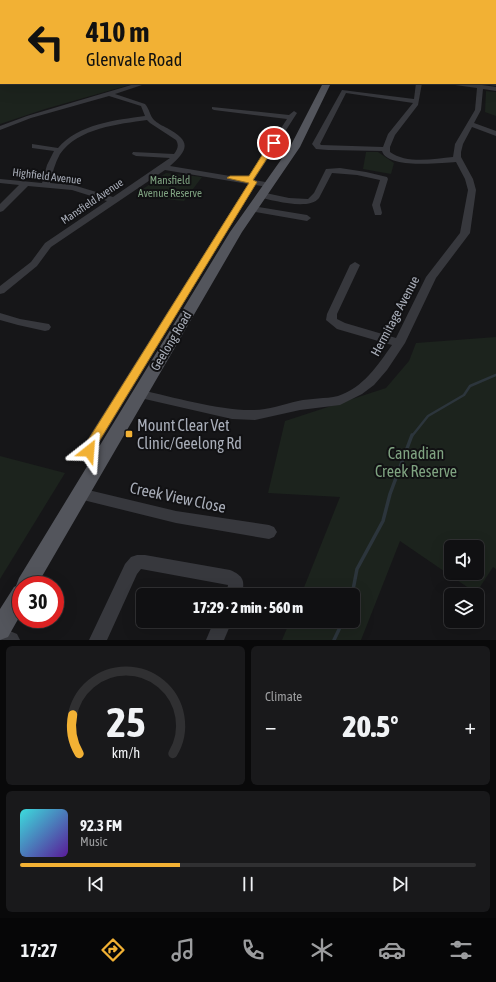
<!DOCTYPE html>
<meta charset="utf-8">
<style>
:root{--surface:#101012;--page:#19191b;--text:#f1f3f6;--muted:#9c9d9f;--line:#303032;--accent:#f2b134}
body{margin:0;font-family:"Asap Condensed",sans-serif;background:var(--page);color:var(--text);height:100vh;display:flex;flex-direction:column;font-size:15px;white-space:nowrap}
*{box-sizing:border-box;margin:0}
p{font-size:13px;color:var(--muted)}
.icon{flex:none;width:22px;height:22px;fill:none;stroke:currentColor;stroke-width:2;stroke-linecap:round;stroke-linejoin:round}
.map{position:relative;height:640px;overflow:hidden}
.side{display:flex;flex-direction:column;gap:6px;padding:6px;background:#09090a;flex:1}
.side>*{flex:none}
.guide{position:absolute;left:0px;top:0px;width:496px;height:84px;box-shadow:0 4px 16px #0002,0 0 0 1px var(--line);background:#f2b134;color:#111;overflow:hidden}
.controls{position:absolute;left:444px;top:540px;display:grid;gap:8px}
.controls a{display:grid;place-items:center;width:40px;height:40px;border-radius:6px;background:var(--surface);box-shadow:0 4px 16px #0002,0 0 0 1px var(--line);font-size:20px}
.speed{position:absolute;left:12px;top:576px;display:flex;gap:8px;font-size:20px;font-weight:700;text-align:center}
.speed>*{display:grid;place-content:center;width:52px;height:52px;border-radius:50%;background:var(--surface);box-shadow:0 4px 16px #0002,0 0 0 1px var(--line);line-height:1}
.speed .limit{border:6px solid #d22;background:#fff;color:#111}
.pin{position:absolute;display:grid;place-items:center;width:34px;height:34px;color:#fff;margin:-17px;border:2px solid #fff;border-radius:50%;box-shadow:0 1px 4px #0007}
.me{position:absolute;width:44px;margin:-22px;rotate:28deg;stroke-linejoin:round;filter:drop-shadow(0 0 3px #0008)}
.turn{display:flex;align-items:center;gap:14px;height:84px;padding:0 20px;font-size:18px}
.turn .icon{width:52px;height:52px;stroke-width:2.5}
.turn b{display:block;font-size:28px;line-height:34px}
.big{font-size:30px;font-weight:800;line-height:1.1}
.side .tile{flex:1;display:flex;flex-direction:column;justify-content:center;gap:6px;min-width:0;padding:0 14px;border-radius:6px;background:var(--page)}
.side .dial{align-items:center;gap:0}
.dial svg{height:104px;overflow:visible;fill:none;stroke:var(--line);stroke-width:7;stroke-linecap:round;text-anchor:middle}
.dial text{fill:var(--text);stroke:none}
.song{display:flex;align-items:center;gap:12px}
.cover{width:48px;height:48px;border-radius:6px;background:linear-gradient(135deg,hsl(180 70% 55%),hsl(270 70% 35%))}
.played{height:4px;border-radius:2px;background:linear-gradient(90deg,var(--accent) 35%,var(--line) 35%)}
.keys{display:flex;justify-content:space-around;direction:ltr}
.heat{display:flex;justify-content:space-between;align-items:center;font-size:22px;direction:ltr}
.side .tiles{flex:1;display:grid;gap:6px;grid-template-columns:1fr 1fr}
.tile:last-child{grid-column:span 2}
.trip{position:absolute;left:136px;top:588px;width:224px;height:40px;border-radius:6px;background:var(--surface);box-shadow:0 4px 16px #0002,0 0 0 1px var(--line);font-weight:800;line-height:40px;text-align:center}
.tabs{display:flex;height:64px;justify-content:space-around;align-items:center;background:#060607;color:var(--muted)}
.tabs .icon{width:28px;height:28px}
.tabs .current{color:var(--accent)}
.tabs b{font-size:18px;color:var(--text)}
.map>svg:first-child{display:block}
</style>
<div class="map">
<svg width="496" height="640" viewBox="0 0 496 640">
<rect width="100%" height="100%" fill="#161618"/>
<!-- green -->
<g fill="#1c231d" fill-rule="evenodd">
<path d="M0,38L1,83H136L45,109L0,124Z"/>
<path d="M486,91L496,92V116L485,112Z"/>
<path d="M366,152H378L394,163L391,174L363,169Z"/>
<path d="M166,173L202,177L184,201L164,199L140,191Z"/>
<path d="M496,337V569L493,567L476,593L400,541L361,640H282L290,621H353V595H301L340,497L268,493L285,421L386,388L409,361L416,343ZM451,547H477V573H451Z"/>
<path d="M0,456L65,473L0,579Z"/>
</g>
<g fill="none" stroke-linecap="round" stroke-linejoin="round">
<!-- stream-far3 -->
<path stroke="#2c353c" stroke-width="1" d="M471,0L479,1"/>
<!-- stream-far2 -->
<path stroke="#2c353c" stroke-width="1.5" d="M479,83L496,85"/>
<!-- stream-far1 -->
<path stroke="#2c353c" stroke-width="2.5" d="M412,436L428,416L464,395L470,386L496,375"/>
<!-- stream -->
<g stroke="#2c353c" stroke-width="3.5">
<path d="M352,595L357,569L383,521L390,494L412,435"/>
<path d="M334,640L343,621"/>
</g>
<!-- minor -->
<g fill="#37383d" fill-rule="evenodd">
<rect x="141" y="0" width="5" height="1"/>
<path d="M380,0H439L440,1H379Z"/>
<rect x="495" y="4" width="1" height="2"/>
<path d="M138,83H148L115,94L145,104C149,108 150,116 154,120C157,123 163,126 167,128C191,141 189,149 170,166L248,179L287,119L214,110L212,109V107L289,115L294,111L297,113L254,180L271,183L272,185L268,187L255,185L96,448L106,462L104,466C93,469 84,458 82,448L248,184L165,170L51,247L37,266L4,293L0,294V286L31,262L45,243L107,201L72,190L28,186L3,211L0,212V204L19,185L0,183V179L42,183L47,165L54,151L32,148V144L58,148C78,124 116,120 145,116L141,106L109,96L31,118L0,130V126L27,116ZM147,120L150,123L176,140C179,145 178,149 174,154L133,152L132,154L136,156L170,158L113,197L73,185L50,183C52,174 55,163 60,154C78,128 119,124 147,120Z"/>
<path d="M416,83H422L418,105L395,135L390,147V152C406,164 434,159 453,157L455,144L475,110L477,88L455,85L452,83H468L496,87V91L483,89L481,110L474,123L496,131V136L472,127L463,144L461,152V157L473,179L476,190L470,233L436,278L405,343L387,370L374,385L362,394L340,405L300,410L255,420L232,419L136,397L134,394L136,391L140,390C174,397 220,411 254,410C268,410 284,404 298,401C311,398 325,399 338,396C363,388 378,365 392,345L337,329L326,320L327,314L350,265L355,262L360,265L337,314V319L345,323L396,338L426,277L460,233L468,190L465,179L456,162C441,163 387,169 382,151L328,150L316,149L312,144L342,90L414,99ZM346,93L413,103L388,134L383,147L321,145L320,144Z"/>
<path d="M340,168L366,172L387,177L388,179L380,205L382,213L381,215H375L372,205L380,180L357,175L332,173L319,198C309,211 272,200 258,197L257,195L261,192L289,198L308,199L314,193L326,169Z"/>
<path d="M252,206L307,215L311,218L307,221L249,211L248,209Z"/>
<path d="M0,313L20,319L49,324L51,327L49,330L45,331L18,325L0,320Z"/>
<path d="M80,488L176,511L269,525L274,527L277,532L274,537L269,539L176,523L75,498L73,494L75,490Z"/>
<path d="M137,555H145L230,570C244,576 245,581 242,595H226L228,585L141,569L137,574L107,640H89L125,564L131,557Z"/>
<path d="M214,621H232L224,640H206Z"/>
<path d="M5,629L17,634L20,640H0V631Z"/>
</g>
<!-- major -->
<g fill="#53555c" fill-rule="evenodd">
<path d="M369,0H379L380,1H370Z"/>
<path d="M323,83H331L300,147L242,232L37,585H21V614L8,637L0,640V609L14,587L16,586L19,578L230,232L290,147Z"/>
</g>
</g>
<!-- route -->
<path fill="#f2b134" stroke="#9d7322" d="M271,141L277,143L253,180L257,182L95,448L93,454L89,456L85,454L83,451L85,445L249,183L227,178L230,176H249Z"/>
<!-- markers -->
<rect fill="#f2b134" stroke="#111113" stroke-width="1.5" x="125" y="430" width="8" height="8" rx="2"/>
<g text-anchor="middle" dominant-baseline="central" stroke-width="4" stroke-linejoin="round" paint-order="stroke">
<!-- far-street labels -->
<g font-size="11" fill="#a8adb8" stroke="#111113">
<text transform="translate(47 176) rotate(7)">Highfield Avenue</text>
<text transform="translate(92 201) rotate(-34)">Mansfield Avenue</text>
</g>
<!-- far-park labels -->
<g font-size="11" fill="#7fa381" stroke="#111113">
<text x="170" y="180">Mansfield<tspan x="170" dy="13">Avenue Reserve</tspan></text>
</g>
<!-- street labels -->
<g font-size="13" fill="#a8adb8" stroke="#111113">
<text transform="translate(395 316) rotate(-62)">Hermitage Avenue</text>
<text transform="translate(171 341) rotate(-59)">Geelong Road</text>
</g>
<!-- near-poi labels -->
<g font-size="16" fill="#a8adb8" stroke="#111113" text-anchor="start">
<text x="137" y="425">Mount Clear Vet<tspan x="137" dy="18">Clinic/Geelong Rd</tspan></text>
</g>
<!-- near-park labels -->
<g font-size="16" fill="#7fa381" stroke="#111113">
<text x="416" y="453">Canadian<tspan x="416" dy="18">Creek Reserve</tspan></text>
</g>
<!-- near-street labels -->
<g font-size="16" fill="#a8adb8" stroke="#111113">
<text transform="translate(178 497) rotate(12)">Creek View Close</text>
</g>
</g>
</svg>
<div class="controls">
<a><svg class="icon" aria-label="sound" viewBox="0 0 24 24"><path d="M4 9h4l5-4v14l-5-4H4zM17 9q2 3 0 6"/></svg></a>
<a><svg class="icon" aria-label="layers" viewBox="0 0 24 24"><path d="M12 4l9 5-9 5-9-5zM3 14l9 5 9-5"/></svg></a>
</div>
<div class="speed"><div class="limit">30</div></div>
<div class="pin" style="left:274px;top:143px;background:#d93025"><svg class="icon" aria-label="arrive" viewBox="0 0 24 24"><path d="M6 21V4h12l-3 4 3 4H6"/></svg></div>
<svg class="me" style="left:89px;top:451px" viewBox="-20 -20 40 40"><path d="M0-17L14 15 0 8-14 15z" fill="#f2b134" stroke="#fff" stroke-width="4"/></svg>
<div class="trip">17:29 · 2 min · 560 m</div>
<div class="guide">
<div class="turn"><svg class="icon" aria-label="left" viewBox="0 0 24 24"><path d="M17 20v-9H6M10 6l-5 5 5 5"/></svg><div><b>410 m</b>Glenvale Road</div></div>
</div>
</div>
<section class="side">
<div class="tiles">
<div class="tile dial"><svg viewBox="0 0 100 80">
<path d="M14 69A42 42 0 1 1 86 69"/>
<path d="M14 69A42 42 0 0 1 9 39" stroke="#f2b134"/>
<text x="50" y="56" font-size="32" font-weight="700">25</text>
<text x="50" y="72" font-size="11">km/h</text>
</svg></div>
<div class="tile"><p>Climate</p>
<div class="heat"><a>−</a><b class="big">20.5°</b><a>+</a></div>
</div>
<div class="tile">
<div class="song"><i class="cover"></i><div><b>92.3 FM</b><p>Music</p></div></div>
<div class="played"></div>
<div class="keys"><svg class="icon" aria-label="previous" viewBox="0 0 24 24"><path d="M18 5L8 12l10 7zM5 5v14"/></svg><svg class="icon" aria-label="pause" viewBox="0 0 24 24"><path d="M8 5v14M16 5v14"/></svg><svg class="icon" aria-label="next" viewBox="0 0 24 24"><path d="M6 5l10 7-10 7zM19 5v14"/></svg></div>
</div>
</div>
</section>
<nav class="tabs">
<b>17:27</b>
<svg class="icon current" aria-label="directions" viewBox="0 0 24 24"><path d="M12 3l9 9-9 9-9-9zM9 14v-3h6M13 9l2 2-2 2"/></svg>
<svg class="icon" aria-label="music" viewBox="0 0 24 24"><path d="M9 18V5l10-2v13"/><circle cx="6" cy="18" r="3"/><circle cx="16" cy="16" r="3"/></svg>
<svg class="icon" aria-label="phone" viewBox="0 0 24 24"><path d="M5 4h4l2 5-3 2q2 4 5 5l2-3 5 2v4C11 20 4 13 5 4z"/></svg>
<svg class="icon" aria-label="climate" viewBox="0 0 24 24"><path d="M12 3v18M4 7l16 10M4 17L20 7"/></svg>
<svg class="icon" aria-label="car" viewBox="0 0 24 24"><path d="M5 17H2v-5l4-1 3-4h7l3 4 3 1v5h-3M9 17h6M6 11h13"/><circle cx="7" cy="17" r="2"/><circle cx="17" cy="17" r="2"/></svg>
<svg class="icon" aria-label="filters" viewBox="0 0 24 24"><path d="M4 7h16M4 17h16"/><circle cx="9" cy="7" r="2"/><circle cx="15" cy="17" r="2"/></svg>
</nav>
